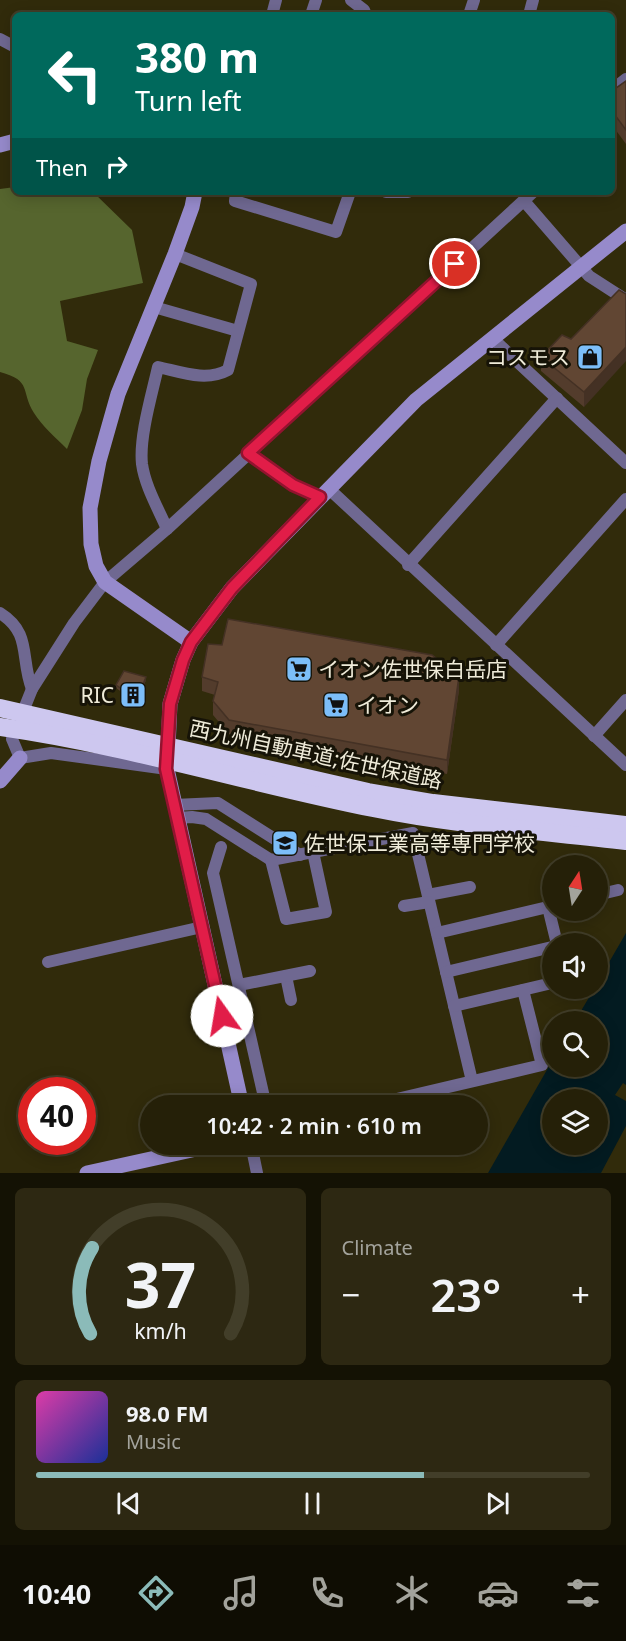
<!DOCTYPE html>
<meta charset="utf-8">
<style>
:root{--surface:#252008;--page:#2d2812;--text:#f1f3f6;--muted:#a3a39c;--line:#423e29;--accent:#8bbbb9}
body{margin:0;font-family:"Noto Sans","Noto Sans JP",sans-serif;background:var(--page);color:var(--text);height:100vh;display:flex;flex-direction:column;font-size:22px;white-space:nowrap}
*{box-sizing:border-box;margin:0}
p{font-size:20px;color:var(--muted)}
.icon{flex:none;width:33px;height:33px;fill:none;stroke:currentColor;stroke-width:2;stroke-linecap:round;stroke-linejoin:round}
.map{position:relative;height:1173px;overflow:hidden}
.details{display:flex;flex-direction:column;gap:15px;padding:15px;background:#141204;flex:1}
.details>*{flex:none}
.guide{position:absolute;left:12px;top:12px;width:603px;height:183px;border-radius:9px;box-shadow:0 3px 15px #0003,0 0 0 2px var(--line);background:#00695c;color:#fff;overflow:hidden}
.needle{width:39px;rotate:12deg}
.controls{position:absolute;left:542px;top:855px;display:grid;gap:12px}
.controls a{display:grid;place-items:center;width:66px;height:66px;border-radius:50%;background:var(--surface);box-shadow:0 3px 15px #0003,0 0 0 2px var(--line);font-size:30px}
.speed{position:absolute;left:18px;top:1077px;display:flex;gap:12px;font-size:30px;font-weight:700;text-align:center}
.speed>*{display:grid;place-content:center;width:78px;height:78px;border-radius:50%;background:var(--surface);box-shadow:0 3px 15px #0003,0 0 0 2px var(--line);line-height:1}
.speed .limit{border:9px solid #d22;background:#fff;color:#111}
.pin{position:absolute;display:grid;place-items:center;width:51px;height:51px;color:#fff;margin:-26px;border:3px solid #fff;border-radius:50%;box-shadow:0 2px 6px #0007}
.me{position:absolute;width:66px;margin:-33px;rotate:347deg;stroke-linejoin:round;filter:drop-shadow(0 0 4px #0008)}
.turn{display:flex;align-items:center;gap:21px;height:126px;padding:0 24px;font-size:27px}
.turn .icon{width:78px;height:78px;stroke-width:2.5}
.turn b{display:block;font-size:42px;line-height:51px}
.then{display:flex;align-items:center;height:57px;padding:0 24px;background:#0003;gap:12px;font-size:22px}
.big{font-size:45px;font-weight:600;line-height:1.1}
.details .card{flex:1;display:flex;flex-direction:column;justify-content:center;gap:9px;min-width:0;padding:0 21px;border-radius:9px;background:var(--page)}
.details .dial{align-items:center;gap:0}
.dial svg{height:156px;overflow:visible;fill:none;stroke:var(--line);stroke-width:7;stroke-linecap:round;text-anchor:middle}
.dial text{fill:var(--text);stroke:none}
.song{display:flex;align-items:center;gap:18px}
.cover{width:72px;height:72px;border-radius:9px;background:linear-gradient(135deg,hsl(320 70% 55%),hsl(230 70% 35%))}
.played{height:6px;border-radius:3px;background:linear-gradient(90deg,var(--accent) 70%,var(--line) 70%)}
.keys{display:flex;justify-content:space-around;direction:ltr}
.heat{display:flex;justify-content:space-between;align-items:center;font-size:33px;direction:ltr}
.details .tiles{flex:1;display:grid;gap:15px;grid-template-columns:1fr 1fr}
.card:last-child{grid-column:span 2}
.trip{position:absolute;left:140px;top:1095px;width:348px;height:60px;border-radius:30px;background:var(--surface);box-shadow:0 3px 15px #0003,0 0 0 2px var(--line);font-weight:600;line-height:60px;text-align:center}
.menu{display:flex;height:96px;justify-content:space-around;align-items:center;background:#0f0d03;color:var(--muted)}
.menu .icon{width:42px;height:42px}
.menu .selected{color:var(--accent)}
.menu b{font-size:27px;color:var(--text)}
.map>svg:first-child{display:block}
</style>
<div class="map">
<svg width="626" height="1173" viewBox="0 0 626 1173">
<rect width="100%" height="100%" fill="#312b0b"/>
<!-- forest -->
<path fill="#56652e" d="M15,187V192H93L132,230L143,283L60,301L67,341L98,350L87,379L82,410L67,449C56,438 42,426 34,413C20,391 33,381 0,372V189Z"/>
<!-- water -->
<path fill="#031b21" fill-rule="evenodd" d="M626,933V1085L623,1083L615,1095L626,1101V1126L601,1173H488L552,1061V1066H597V1022L575,1021L594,989L597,988V983ZM552,1100H597V1144H552Z"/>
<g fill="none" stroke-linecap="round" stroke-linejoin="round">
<!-- street -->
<g stroke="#6f6891" stroke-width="12">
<path d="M351,0L364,10L366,15"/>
<path d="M272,15L276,0"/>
<path d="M311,15L316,0"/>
<path d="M469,15L474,0"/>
<path d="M529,15L533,0"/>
<path d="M0,39L15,47"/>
<path d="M612,90L626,79"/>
<path d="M236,192L235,201L336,232L350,192"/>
<path d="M386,192H408"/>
<path d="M524,201L589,276L626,300"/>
<path d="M154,307L238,331"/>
<path d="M492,338L626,463"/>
<path d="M248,453L293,485L320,497"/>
<path d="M328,488L626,765"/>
<path d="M167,529C158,508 145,486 142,464C139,437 152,394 158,367C181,372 206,382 228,370L251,284L175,254"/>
<path d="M408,565L557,398"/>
<path d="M0,613C32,633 20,658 32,689"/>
<path d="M496,645L626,499"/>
<path d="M594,736L626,700"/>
<path d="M167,769L51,753L20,758L12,739L32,689L74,623L105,582L167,529L533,192"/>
<path d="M174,805L218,803L300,855"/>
<path d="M177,818L192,817L206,819L271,860L413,833L472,1081"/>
<path d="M221,847L213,873L266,1106"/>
<path d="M271,860L286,919L326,912L313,852"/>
<path d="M428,895L470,887"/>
<path d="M597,895L618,890"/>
<path d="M404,906L429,902"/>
<path d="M548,907L557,944"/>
<path d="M437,933L552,906"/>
<path d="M48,962L202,927"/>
<path d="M446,972L552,947"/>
<path d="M286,976L291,1000"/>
<path d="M239,985L310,971"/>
<path d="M454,1006L552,983"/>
<path d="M367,1106L542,1065L523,990"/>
<path d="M251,1144L257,1173"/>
</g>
<!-- secondary -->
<g stroke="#968acb" stroke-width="15">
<path d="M0,145L15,141"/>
<path d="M191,642L105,582L96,566L91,544L90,508L99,461L118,394L175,254L192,207L195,192"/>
<path d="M0,781L20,758"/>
<path d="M242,1106L167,769L170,704L183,660L191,642L232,588L416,400L626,231"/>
<path d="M87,1173L219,1144"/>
</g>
<!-- highway -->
<g stroke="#cdc7ef" stroke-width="18">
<path d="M0,708L368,792L433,803L626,825"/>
<path d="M0,727C126,745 248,783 373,808C456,825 542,831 626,841"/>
</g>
</g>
<!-- wall -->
<g fill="#533c2c">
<path d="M626,81V144L612,125V91Z"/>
<path d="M619,290L584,407L541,371V357L571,339Z"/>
<path d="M202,677L459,690L447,774L229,734L213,715V701L215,695L202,691Z"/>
<path d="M146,680L137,703L116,688V685Z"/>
</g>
<!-- shaded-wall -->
<g fill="#443124">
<path d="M626,347V361L584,407V392Z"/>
<path d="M459,676V690L447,774V760Z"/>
<path d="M146,677V680L137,703V699Z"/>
</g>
<!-- building -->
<g fill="#614633" stroke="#443124" stroke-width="1.5">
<path d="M626,81V130L612,111V91Z"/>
<path d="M619,290L626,294V347L584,392L541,357L562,335L571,339Z"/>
<path d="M228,619L432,655L459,676L447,760L229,720L213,701L218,682L202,677L208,644L222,645Z"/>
<path d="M124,671L146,677L137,699L116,685Z"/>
</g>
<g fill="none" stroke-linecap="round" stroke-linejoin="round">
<defs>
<path id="route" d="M222,1016L166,769L170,704L183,660L191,642L232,588L320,497L293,485L248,453L455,264"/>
</defs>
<!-- route casing -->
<use href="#route" stroke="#92132f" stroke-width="15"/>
<!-- route -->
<use href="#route" stroke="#e11d48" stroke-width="10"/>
</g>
<!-- icons -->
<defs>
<symbol id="shop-square" viewBox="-11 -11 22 22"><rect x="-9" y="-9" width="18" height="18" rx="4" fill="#7cbef9" stroke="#161307"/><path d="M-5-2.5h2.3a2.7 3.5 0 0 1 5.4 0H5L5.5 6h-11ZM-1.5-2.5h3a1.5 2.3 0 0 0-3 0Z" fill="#111"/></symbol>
<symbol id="supermarket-square" viewBox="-11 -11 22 22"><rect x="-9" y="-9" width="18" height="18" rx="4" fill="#7cbef9" stroke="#161307"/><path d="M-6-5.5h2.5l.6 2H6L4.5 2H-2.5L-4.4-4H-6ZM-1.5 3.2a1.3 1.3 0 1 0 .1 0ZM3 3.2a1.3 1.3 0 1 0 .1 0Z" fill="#111"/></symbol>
<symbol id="building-square" viewBox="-11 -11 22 22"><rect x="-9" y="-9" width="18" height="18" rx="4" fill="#7cbef9" stroke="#161307"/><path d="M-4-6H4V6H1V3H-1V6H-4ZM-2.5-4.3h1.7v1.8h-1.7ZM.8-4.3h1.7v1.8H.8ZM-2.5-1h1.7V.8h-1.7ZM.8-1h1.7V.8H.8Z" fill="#111"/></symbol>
<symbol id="school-square" viewBox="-11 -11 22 22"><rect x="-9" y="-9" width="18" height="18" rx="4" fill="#7cbef9" stroke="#161307"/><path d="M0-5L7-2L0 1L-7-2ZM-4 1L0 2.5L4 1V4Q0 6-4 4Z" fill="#111"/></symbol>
</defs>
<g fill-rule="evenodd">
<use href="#shop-square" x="575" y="342" width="30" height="30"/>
<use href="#supermarket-square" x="284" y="654" width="30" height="30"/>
<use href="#building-square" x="118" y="680" width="30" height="30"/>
<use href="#supermarket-square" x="321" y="690" width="30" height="30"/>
<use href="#school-square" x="270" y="828" width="30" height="30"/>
</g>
<g text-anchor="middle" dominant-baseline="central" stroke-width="6" stroke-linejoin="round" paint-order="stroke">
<!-- poi labels -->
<g font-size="21" fill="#efebd9" stroke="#161307" text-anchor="start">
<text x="570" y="357" text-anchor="end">コスモス</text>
<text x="318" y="669">イオン佐世保白岳店</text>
<text x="114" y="695" text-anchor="end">RIC</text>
<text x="356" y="705">イオン</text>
<text x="304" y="843">佐世保工業高等専門学校</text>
</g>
<!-- street labels -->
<g font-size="21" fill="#efebd9" stroke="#161307">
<text transform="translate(316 754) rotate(12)">西九州自動車道;佐世保道路</text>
</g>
</g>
</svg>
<div class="controls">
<a><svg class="needle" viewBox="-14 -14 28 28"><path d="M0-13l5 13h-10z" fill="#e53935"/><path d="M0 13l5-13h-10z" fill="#a3a39c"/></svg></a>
<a><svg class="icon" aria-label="sound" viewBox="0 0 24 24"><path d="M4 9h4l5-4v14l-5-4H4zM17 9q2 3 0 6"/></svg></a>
<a><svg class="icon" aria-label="search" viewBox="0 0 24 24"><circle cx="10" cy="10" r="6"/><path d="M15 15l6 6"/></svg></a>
<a><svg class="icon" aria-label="layers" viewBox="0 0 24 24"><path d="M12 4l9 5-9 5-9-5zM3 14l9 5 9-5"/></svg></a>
</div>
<div class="speed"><div class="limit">40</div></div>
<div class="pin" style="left:455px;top:264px;background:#d93025"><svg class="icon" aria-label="arrive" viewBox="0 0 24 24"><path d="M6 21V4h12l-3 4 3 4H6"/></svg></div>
<svg class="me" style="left:222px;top:1016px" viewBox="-20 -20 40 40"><circle r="19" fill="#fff"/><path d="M0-13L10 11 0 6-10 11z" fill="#e11d48"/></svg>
<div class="trip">10:42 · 2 min · 610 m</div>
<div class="guide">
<div class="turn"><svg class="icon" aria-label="left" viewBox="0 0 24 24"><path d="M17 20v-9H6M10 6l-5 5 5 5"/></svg><div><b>380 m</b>Turn left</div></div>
<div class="then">Then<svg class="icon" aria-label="right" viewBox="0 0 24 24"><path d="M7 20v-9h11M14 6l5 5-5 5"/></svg></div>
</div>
</div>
<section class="details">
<div class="tiles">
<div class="card dial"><svg viewBox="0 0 100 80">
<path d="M14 69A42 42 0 1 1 86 69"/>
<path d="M14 69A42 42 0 0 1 15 25" stroke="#8bbbb9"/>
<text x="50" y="56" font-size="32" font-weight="700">37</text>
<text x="50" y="72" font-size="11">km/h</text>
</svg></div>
<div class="card"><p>Climate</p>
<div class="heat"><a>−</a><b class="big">23°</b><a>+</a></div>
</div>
<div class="card">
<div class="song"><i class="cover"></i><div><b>98.0 FM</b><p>Music</p></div></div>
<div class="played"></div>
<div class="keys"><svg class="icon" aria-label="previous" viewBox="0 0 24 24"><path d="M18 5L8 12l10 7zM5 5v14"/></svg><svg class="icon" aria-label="pause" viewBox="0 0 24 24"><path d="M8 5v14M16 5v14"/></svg><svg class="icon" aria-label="next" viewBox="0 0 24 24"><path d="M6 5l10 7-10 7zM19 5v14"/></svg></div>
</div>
</div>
</section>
<nav class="menu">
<b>10:40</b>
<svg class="icon selected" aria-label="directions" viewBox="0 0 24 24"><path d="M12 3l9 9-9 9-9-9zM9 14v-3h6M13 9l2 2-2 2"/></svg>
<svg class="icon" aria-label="music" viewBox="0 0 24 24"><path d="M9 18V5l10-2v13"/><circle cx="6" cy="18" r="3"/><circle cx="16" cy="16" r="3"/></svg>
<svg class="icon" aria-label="phone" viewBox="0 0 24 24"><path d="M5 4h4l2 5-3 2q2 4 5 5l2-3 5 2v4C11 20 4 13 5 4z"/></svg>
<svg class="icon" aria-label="climate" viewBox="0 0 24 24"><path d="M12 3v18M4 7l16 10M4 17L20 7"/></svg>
<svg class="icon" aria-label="car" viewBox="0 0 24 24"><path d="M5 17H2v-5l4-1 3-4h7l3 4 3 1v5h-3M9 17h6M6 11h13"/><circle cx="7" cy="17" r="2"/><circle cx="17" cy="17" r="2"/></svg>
<svg class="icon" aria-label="filters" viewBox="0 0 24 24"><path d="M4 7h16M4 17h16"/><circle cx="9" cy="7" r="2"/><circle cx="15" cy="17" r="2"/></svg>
</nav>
